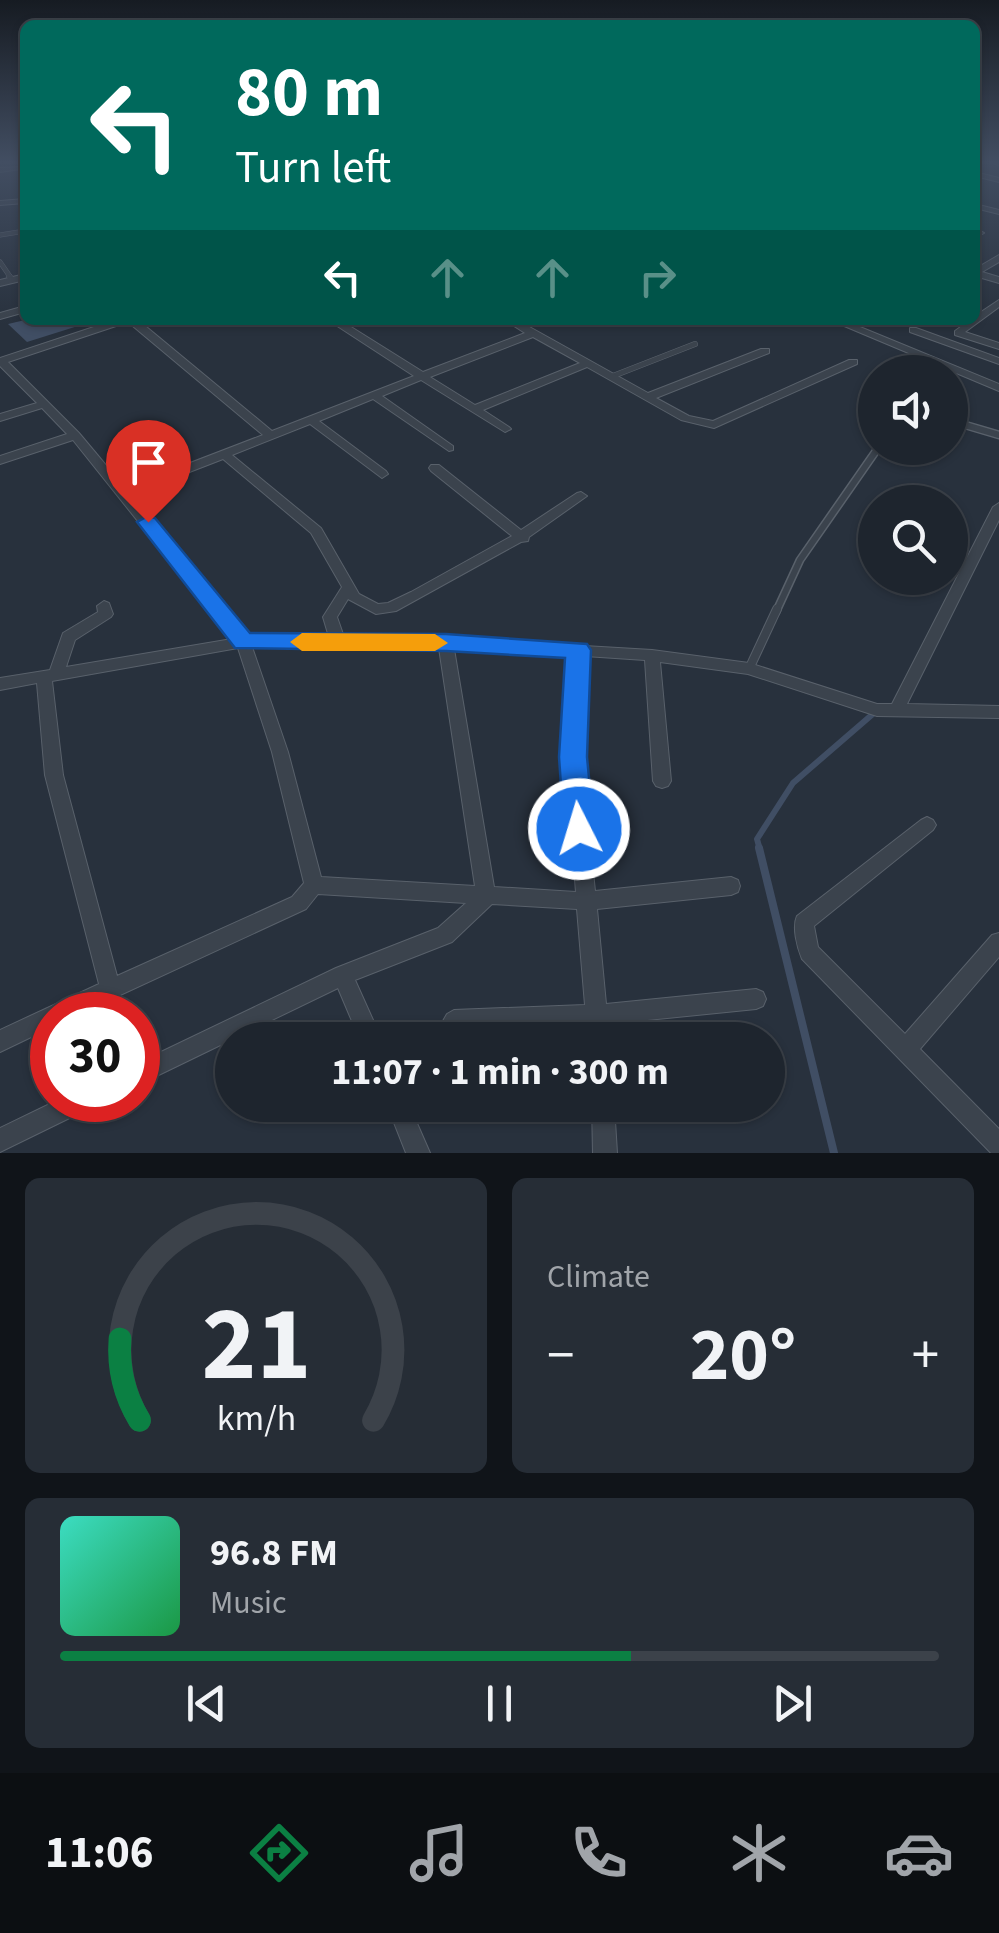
<!DOCTYPE html>
<meta charset="utf-8">
<style>
:root{--surface:#1e252e;--page:#262d36;--text:#f1f3f6;--muted:#a1a5aa;--line:#3c424a;--accent:#0b8043}
body{margin:0;font-family:"Source Sans 3",sans-serif;background:var(--page);color:var(--text);height:100vh;display:flex;flex-direction:column;font-size:38px;white-space:nowrap}
*{box-sizing:border-box;margin:0}
p{font-size:32px;color:var(--muted)}
.icon{flex:none;width:55px;height:55px;fill:none;stroke:currentColor;stroke-width:2;stroke-linecap:round;stroke-linejoin:round}
.map{position:relative;height:1153px;overflow:hidden}
.panel{display:flex;flex-direction:column;gap:25px;padding:25px;background:#101419;flex:1}
.panel>*{flex:none}
.guide{position:absolute;left:20px;top:20px;width:960px;height:305px;border-radius:15px;box-shadow:0 2px 8px #0004,0 0 0 2px var(--line);background:#00695c;color:#fff;overflow:hidden}
.tools{position:absolute;left:858px;top:355px;display:grid;gap:20px}
.tools a{display:grid;place-items:center;width:110px;height:110px;border-radius:50%;background:var(--surface);box-shadow:0 2px 8px #0004,0 0 0 2px var(--line);font-size:50px}
.speed{position:absolute;left:30px;top:992px;display:flex;gap:20px;font-size:50px;font-weight:700;text-align:center}
.speed>*{display:grid;place-content:center;width:130px;height:130px;border-radius:50%;background:var(--surface);box-shadow:0 2px 8px #0004,0 0 0 2px var(--line);line-height:1}
.speed .limit{border:15px solid #d22;background:#fff;color:#111}
.pin{position:absolute;display:grid;place-items:center;width:85px;height:85px;color:#fff;margin:-102px -42px;border-radius:50% 50% 50% 0;rotate:-45deg;box-shadow:0 0 10px #0007}
.pin .icon{rotate:45deg}
.me{position:absolute;width:110px;margin:-55px;rotate:355deg;stroke-linejoin:round;filter:drop-shadow(0 0 8px #0008)}
.turn{display:flex;align-items:center;gap:35px;height:210px;padding:0 50px;font-size:45px}
.turn .icon{width:130px;height:130px;stroke-width:2.5}
.turn b{display:block;font-size:70px;line-height:85px}
.lanes{display:flex;align-items:center;height:95px;padding:0 50px;background:#0003;justify-content:center;gap:50px;direction:ltr}
.lanes .off{opacity:.35}
.big{font-size:75px;font-weight:700;line-height:1.1}
.panel .widget{flex:1;display:flex;flex-direction:column;justify-content:center;gap:15px;min-width:0;padding:0 35px;border-radius:15px;background:var(--page)}
.panel .dial{align-items:center;gap:0}
.dial svg{height:260px;overflow:visible;fill:none;stroke:var(--line);stroke-width:7;stroke-linecap:round;text-anchor:middle}
.dial text{fill:var(--text);stroke:none}
.song{display:flex;align-items:center;gap:30px}
.cover{width:120px;height:120px;border-radius:15px;background:linear-gradient(135deg,hsl(170 70% 55%),hsl(140 70% 35%))}
.played{height:10px;border-radius:5px;background:linear-gradient(90deg,var(--accent) 65%,var(--line) 65%)}
.keys{display:flex;justify-content:space-around;direction:ltr}
.heat{display:flex;justify-content:space-between;align-items:center;font-size:55px;direction:ltr}
.panel .tiles{flex:1;display:grid;gap:25px;grid-template-columns:1fr 1fr}
.widget:last-child{grid-column:span 2}
.trip{position:absolute;left:215px;top:1022px;width:570px;height:100px;border-radius:50px;background:var(--surface);box-shadow:0 2px 8px #0004,0 0 0 2px var(--line);font-weight:700;line-height:100px;text-align:center}
.tab-bar{display:flex;height:160px;justify-content:space-around;align-items:center;background:#0c0f12;color:var(--muted)}
.tab-bar .icon{width:70px;height:70px}
.tab-bar .selected{color:var(--accent)}
.tab-bar b{font-size:45px;color:var(--text)}
.map>svg:first-child{display:block}
</style>
<div class="map">
<svg width="999" height="1153" viewBox="0 0 999 1153">
<rect width="100%" height="100%" fill="#28313d"/>
<!-- water -->
<path fill="#404e64" d="M25,320H97L27,342L8,324Z"/>
<g fill="none" stroke-linecap="round" stroke-linejoin="round">
<!-- stream-far1 -->
<path stroke="#404e64" stroke-width="6" d="M760,850L757,839L793,783L874,713"/>
<!-- stream -->
<path stroke="#404e64" stroke-width="8" d="M759,848L834,1153"/>
<defs>
<g id="service-far3">
<path d="M0,235L25,231"/>
<path d="M0,262L11,278"/>
</g>
<g id="service-far2">
<path d="M9,276L12,280"/>
<path d="M613,376L695,344"/>
<path d="M950,421L963,425"/>
</g>
<g id="service-far1">
<path d="M955,422L999,435"/>
<path d="M776,612L800,560L878,448"/>
</g>
<path id="service" d="M749,669L777,609"/>
<g id="minor">
<path d="M994,163H999V165L995,164Z"/>
<path d="M21,167V169L0,172V168Z"/>
<path d="M975,172L999,178V182L975,176Z"/>
<path d="M25,199V203L0,205V201Z"/>
<path d="M975,204L999,210V214L975,208Z"/>
<path d="M980,231L984,233L975,238V233Z"/>
<path d="M999,255V262L982,272L999,277V283L975,276V269Z"/>
<path d="M25,274V280L0,286V280Z"/>
<path d="M999,300V307L965,332L999,343V349L955,335V331L970,320H975V316Z"/>
<path d="M25,306V312L0,319V313Z"/>
<path d="M115,320H138L272,431L414,376L328,320H340L423,372L525,333L505,320H517L648,393L761,349H769V353L656,398L689,416L713,421L849,360H857V364L714,428L681,420L587,367L483,410L509,427L511,429L505,432L421,380L382,396L453,446V450L449,451L373,399L319,421L386,471L388,474L382,478L310,424L232,455L321,528L359,594L378,604L388,603L411,592L512,536L431,471L429,468L431,465H439L521,530L577,493L581,492L587,496L529,537L528,541L521,542L396,611L376,614L348,599L337,617L344,637L446,638L652,650L749,663L877,704H892L993,507L999,503V520L907,704L999,706V718L877,716L748,674L660,662L671,781L668,786L662,788L656,786L653,781L645,660L585,656L581,757L595,891L731,877L738,880L740,886L738,892L731,895L597,909L606,1004L756,989L763,992L766,999L763,1006L756,1009L608,1024L610,1040H588L587,1026L454,1032L447,1028L443,1021L447,1014L454,1010L585,1005L577,909L492,904L452,942L355,980L382,1040H360L338,988L138,1085V1063L336,968L438,928L466,903L318,894L306,909L77,1015H52V1027L0,1052V1030L99,984L45,775L37,683L0,690V678L50,670L63,633L98,612L97,606L104,601L109,603L113,614L111,617L75,640L66,667L232,639L73,440L0,464V456L67,434L42,408L0,421V414L37,403L0,366V358ZM128,322L263,435L125,488L79,433L8,362ZM533,337L580,363L475,405L430,377ZM223,459L311,533L342,587L323,617L329,637H247L130,495ZM252,647L439,648L475,886L321,877L288,752ZM238,648L272,752L304,883L292,897L117,976L63,775L52,681ZM454,649L570,656L565,757L576,892L494,887Z"/>
<path d="M830,320H843L999,384V391Z"/>
<path d="M910,328H916L999,358V364L910,332Z"/>
<path d="M927,817L933,820L936,825L933,830L814,926L818,947L905,1034L992,935L999,933V957L920,1049L999,1129V1153H991L802,959C797,947 792,927 797,916L921,820Z"/>
<path d="M58,1100H93L90,1108L0,1152V1128Z"/>
<path d="M387,1105H409L430,1153H406Z"/>
<path d="M592,1105H614L617,1153H593Z"/>
</g>
</defs>
<!-- service-far3 casing -->
<use href="#service-far3" stroke="#59616b" stroke-width="5"/>
<!-- service-far2 casing -->
<use href="#service-far2" stroke="#59616b" stroke-width="6"/>
<!-- service-far1 casing -->
<use href="#service-far1" stroke="#59616b" stroke-width="9"/>
<!-- service casing -->
<use href="#service" stroke="#59616b" stroke-width="10"/>
<!-- minor casing -->
<use href="#minor" stroke="#59616b" stroke-width="2"/>
<!-- service-far3 -->
<use href="#service-far3" stroke="#3b434d" stroke-width="4"/>
<!-- service-far2 -->
<use href="#service-far2" stroke="#3b434d" stroke-width="5"/>
<!-- service-far1 -->
<use href="#service-far1" stroke="#3b434d" stroke-width="6"/>
<!-- service -->
<use href="#service" stroke="#3b434d" stroke-width="8"/>
<!-- minor -->
<use href="#minor" fill="#3b434d" fill-rule="evenodd"/>
</g>
<!-- sky -->
<linearGradient id="sky" x2="0" y2="1"><stop stop-color="#161b22"/><stop offset="0.5" stop-color="#424e62"/><stop offset="1" stop-color="#424e62" stop-opacity="0"/></linearGradient>
<rect width="999" height="324" fill="url(#sky)"/>
<!-- route -->
<path fill="#1a73e8" stroke="#114b97" stroke-width="2.5" d="M148,516L155,518L250,633L446,634L587,644L591,650L587,757L594,829L590,838L579,842L569,838L564,829L559,757L565,658L446,651L235,648L137,522Z"/>
<!-- slow -->
<path fill="#f59e0b" d="M302,633L435,634L448,643L435,651H302L290,642Z"/>
</svg>
<div class="tools">
<a><svg class="icon" aria-label="sound" viewBox="0 0 24 24"><path d="M4 9h4l5-4v14l-5-4H4zM17 9q2 3 0 6"/></svg></a>
<a><svg class="icon" aria-label="search" viewBox="0 0 24 24"><circle cx="10" cy="10" r="6"/><path d="M15 15l6 6"/></svg></a>
</div>
<div class="speed"><div class="limit">30</div></div>
<div class="pin" style="left:148px;top:522px;background:#d93025"><svg class="icon" aria-label="arrive" viewBox="0 0 24 24"><path d="M6 21V4h12l-3 4 3 4H6"/></svg></div>
<svg class="me" style="left:579px;top:829px" viewBox="-20 -20 40 40"><circle r="17" fill="#1a73e8" stroke="#fff" stroke-width="3"/><path d="M0-11L8 9 0 5-8 9z" fill="#fff"/></svg>
<div class="trip">11:07 · 1 min · 300 m</div>
<div class="guide">
<div class="turn"><svg class="icon" aria-label="left" viewBox="0 0 24 24"><path d="M17 20v-9H6M10 6l-5 5 5 5"/></svg><div><b>80 m</b>Turn left</div></div>
<div class="lanes"><svg class="icon" aria-label="left" viewBox="0 0 24 24"><path d="M17 20v-9H6M10 6l-5 5 5 5"/></svg><svg class="icon off" aria-label="ahead" viewBox="0 0 24 24"><path d="M12 20V5M6 11l6-6 6 6"/></svg><svg class="icon off" aria-label="ahead" viewBox="0 0 24 24"><path d="M12 20V5M6 11l6-6 6 6"/></svg><svg class="icon off" aria-label="right" viewBox="0 0 24 24"><path d="M7 20v-9h11M14 6l5 5-5 5"/></svg></div>
</div>
</div>
<section class="panel">
<div class="tiles">
<div class="widget dial"><svg viewBox="0 0 100 80">
<path d="M14 69A42 42 0 1 1 86 69"/>
<path d="M14 69A42 42 0 0 1 8 44" stroke="#0b8043"/>
<text x="50" y="56" font-size="32" font-weight="700">21</text>
<text x="50" y="72" font-size="11">km/h</text>
</svg></div>
<div class="widget"><p>Climate</p>
<div class="heat"><a>−</a><b class="big">20°</b><a>+</a></div>
</div>
<div class="widget">
<div class="song"><i class="cover"></i><div><b>96.8 FM</b><p>Music</p></div></div>
<div class="played"></div>
<div class="keys"><svg class="icon" aria-label="previous" viewBox="0 0 24 24"><path d="M18 5L8 12l10 7zM5 5v14"/></svg><svg class="icon" aria-label="pause" viewBox="0 0 24 24"><path d="M8 5v14M16 5v14"/></svg><svg class="icon" aria-label="next" viewBox="0 0 24 24"><path d="M6 5l10 7-10 7zM19 5v14"/></svg></div>
</div>
</div>
</section>
<nav class="tab-bar">
<b>11:06</b>
<svg class="icon selected" aria-label="directions" viewBox="0 0 24 24"><path d="M12 3l9 9-9 9-9-9zM9 14v-3h6M13 9l2 2-2 2"/></svg>
<svg class="icon" aria-label="music" viewBox="0 0 24 24"><path d="M9 18V5l10-2v13"/><circle cx="6" cy="18" r="3"/><circle cx="16" cy="16" r="3"/></svg>
<svg class="icon" aria-label="phone" viewBox="0 0 24 24"><path d="M5 4h4l2 5-3 2q2 4 5 5l2-3 5 2v4C11 20 4 13 5 4z"/></svg>
<svg class="icon" aria-label="climate" viewBox="0 0 24 24"><path d="M12 3v18M4 7l16 10M4 17L20 7"/></svg>
<svg class="icon" aria-label="car" viewBox="0 0 24 24"><path d="M5 17H2v-5l4-1 3-4h7l3 4 3 1v5h-3M9 17h6M6 11h13"/><circle cx="7" cy="17" r="2"/><circle cx="17" cy="17" r="2"/></svg>
</nav>
